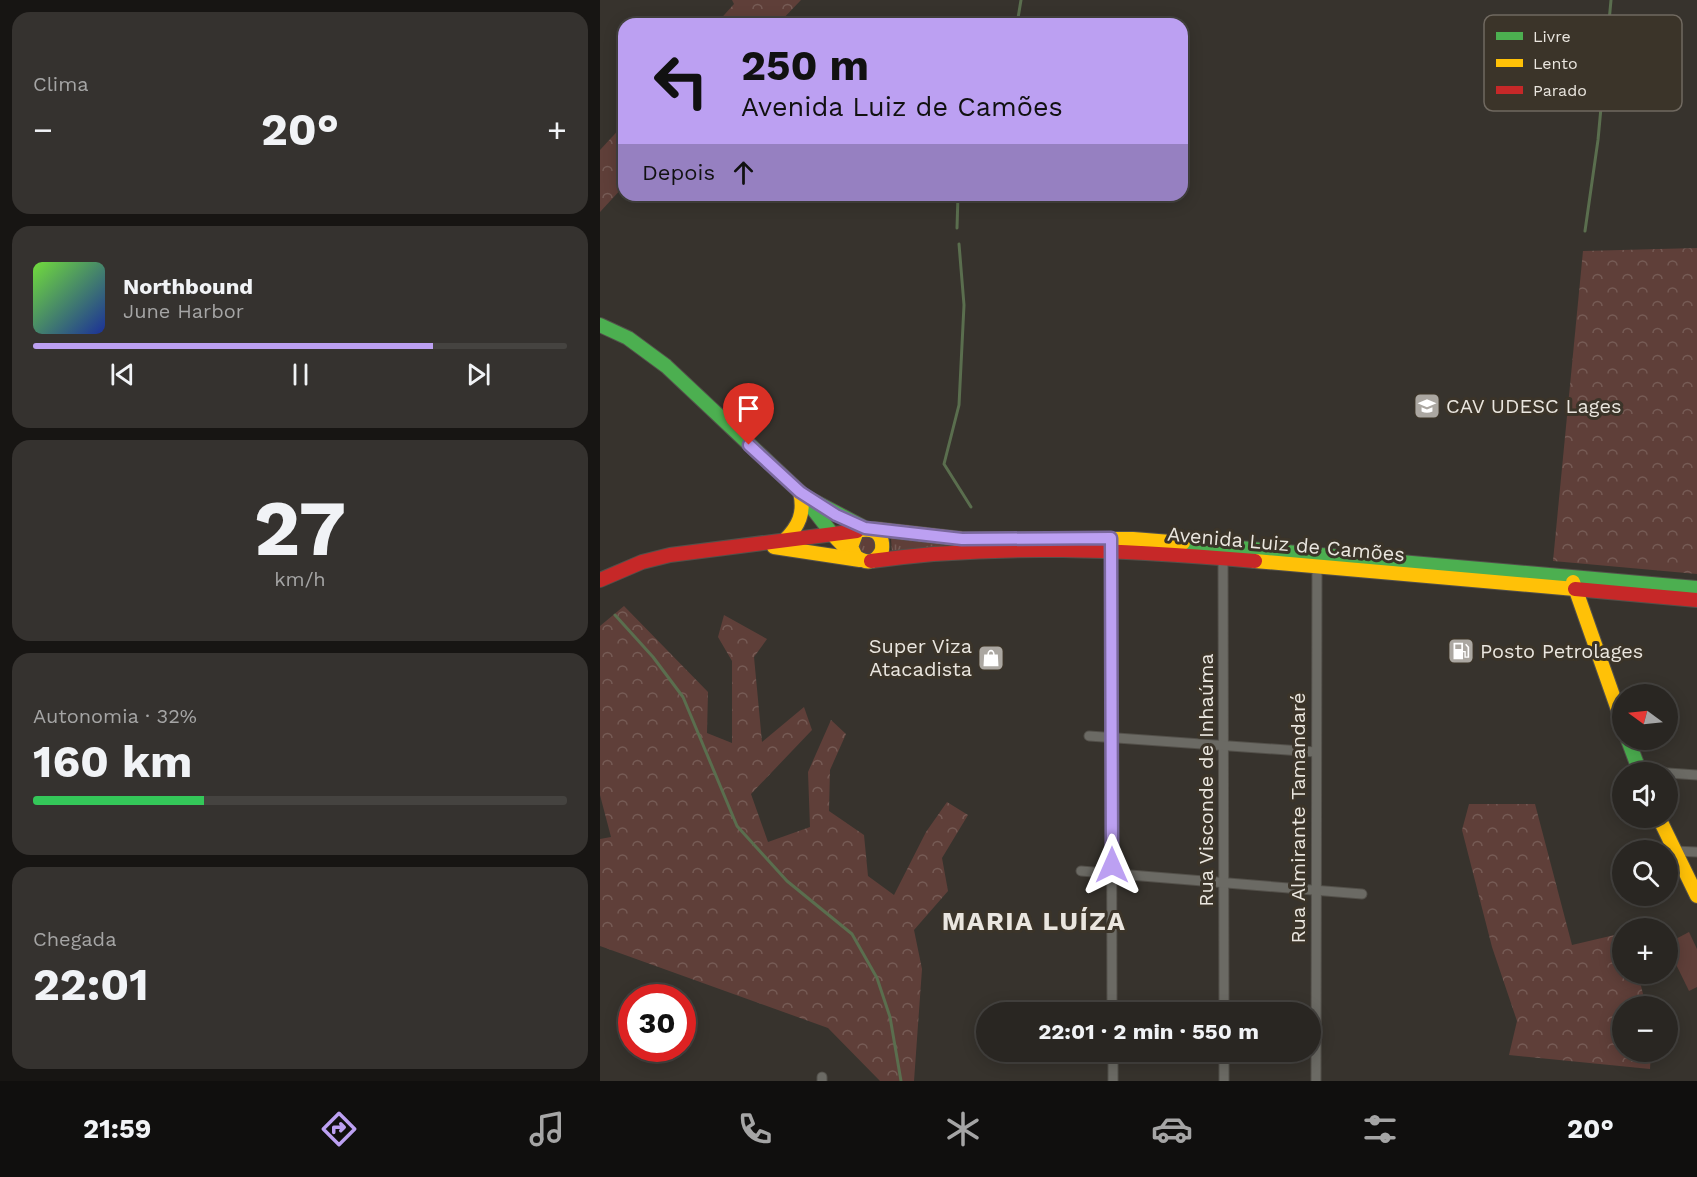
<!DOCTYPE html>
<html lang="pt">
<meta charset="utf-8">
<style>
:root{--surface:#292622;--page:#35322f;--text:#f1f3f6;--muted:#a5a5a5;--line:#454340;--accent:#bca0f2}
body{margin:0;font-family:"Work Sans",sans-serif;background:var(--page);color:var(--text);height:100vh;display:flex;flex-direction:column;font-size:22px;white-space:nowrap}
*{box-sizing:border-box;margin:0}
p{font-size:20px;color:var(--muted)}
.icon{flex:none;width:33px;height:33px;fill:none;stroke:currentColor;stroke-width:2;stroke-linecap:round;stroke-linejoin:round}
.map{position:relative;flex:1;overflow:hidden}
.details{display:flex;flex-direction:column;gap:12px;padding:12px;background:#171513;width:600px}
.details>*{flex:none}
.top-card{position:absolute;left:18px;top:18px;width:570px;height:183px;border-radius:18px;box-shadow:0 3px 15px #0003,0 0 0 2px var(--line);background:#bca0f2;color:#111;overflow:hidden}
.needle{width:39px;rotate:285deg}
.fabs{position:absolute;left:1012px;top:684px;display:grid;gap:12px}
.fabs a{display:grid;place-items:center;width:66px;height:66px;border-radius:50%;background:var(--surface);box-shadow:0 3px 15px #0003,0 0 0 2px var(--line);font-size:30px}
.speed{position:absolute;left:18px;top:984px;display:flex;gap:12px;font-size:30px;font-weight:700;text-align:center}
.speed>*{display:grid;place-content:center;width:78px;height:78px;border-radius:50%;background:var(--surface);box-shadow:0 3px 15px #0003,0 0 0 2px var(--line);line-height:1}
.speed .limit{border:9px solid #d22;background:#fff;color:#111}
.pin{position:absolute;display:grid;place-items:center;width:51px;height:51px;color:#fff;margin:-62px -26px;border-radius:50% 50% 50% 0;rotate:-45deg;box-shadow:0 0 6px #0007}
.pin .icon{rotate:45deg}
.me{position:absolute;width:66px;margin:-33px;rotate:0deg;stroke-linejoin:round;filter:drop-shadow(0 0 4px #0008)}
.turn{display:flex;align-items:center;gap:21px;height:126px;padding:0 24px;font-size:27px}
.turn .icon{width:78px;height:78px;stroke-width:2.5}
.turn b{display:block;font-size:42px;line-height:51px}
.then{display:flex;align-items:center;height:57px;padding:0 24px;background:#0003;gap:12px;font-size:22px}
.big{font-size:45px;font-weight:700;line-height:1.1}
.details .tile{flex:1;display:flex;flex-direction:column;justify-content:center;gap:9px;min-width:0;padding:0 21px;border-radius:18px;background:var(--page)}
.details .dial{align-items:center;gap:0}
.dial b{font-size:78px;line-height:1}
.song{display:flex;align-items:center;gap:18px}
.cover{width:72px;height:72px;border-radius:9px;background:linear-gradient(135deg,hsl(100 70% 55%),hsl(230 70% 35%))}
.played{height:6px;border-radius:3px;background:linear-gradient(90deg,var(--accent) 75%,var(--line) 75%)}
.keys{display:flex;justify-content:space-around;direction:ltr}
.heat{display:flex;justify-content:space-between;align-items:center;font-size:33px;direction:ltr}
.charge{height:9px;border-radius:4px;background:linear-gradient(90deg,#34c759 32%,var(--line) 0)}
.trip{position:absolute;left:376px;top:1002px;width:345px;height:60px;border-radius:30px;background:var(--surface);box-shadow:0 3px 15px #0003,0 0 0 2px var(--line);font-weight:700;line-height:60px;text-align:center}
.tab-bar{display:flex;height:96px;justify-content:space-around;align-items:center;background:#100f0e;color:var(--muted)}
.tab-bar .icon{width:42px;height:42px}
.tab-bar .current{color:var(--accent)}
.tab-bar b{font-size:27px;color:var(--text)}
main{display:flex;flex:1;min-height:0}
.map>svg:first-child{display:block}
</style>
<main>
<section class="details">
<div class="tile"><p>Clima</p>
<div class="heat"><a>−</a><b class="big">20°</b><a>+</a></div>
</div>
<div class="tile">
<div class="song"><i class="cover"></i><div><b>Northbound</b><p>June Harbor</p></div></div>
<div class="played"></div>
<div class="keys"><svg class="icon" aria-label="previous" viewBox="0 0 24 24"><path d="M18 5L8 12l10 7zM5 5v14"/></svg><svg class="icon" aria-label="pause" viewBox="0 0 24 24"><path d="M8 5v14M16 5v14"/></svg><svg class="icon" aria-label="next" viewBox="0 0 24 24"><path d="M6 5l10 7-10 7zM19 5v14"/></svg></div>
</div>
<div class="tile dial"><b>27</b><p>km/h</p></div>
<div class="tile"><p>Autonomia · 32%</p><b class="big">160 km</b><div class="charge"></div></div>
<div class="tile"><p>Chegada</p><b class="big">22:01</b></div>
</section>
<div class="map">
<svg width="1097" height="1081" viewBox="0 0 1097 1081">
<defs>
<pattern id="grass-tufts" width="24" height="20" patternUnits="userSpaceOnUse" patternTransform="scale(1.5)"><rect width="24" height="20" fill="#5f3f39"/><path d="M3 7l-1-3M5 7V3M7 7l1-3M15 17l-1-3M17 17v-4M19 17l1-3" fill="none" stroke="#765b55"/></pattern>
<pattern id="forest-crowns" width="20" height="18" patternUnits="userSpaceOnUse" patternTransform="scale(1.5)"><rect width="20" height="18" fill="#5f3f39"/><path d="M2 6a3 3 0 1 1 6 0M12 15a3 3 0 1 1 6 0" fill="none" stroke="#765b55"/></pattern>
</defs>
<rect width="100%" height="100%" fill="#37332d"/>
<!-- grass -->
<g fill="url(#grass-tufts)">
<path d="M267,535L275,538L276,552L262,555L257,543Z"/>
<path d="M291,538L359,543L292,554Z"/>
</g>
<!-- forest -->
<g fill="url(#forest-crowns)">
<path d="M132,0H201L178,24H116L134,4Z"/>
<path d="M24,124V186L0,212V150Z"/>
<path d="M1097,248V574L953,561L983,251Z"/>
<path d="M24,606L108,692L107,733L132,743V661L118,637L124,615L167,639L154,657L162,742L204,707L212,730L151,794L168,842L210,827L208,772L231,720L246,734L230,770L229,811L264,835L268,876L294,895L326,832L347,802L368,815L342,858L348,891L314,930L322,969L314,1081H280L228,1028L0,946V839L11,837L0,795V626Z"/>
<path d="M869,804H935L972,945L1023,933V974H1038L1046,1006H1023V1052H1051L1050,1069L909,1055L917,1021L892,947L862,830Z"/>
</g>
<!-- garden -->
<path fill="#5f3f39" d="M1089,932L1097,949V987L1089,991L1068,948V943Z"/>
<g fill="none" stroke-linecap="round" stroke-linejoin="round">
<!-- stream -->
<g stroke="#5a6e4e" stroke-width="3">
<path d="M417,24L421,0"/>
<path d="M357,228L358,195"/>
<path d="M985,231L998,140L1011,0"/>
<path d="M359,244L364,305L359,405L344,464L371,507"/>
<path d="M15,615L53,657L83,697L137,826L187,881L252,934L277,978L290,1017L301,1081"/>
</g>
<defs>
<g id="street">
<path d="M511,547L512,1012"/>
<path d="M623,556L624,1012"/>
<path d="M489,736L716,752"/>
<path d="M1039,770L1064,772"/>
<path d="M1068,773L1097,775"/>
<path d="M1074,851L1097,852"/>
<path d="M481,871L762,894"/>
<path d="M479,1012H490"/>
<path d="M513,1052V1081"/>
<path d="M624,1052V1081"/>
<path d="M222,1081V1077"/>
<path d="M716,1081L717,564"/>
</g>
<g id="fast">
<path d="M0,325L28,338L66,366L200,492L233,535"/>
<path d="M208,498L265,528"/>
<path d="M583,543L1097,588"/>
<path d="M1028,740L1040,772"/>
</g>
<g id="slow">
<path d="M274,529L362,539H533L583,543"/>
<path d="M233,535C245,547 269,578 282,550C284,532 272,527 257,531L251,547L256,557"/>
<path d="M184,541C199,526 205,513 200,492"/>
<path d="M174,547L260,560"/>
<path d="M655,561L975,589"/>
<path d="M973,582L1023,724"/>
<path d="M1059,818L1097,896"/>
</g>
<g id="jam">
<path d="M271,561C398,543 527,550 655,561"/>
<path d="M0,580L42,562L70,555L257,531"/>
<path d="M975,589L1097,600"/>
</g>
</defs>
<!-- street casing -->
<use href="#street" stroke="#53504a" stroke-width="11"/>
<!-- fast casing -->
<use href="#fast" stroke="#53504a" stroke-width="16"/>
<!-- slow casing -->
<use href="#slow" stroke="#53504a" stroke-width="16"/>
<!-- jam casing -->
<use href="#jam" stroke="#53504a" stroke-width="16"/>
<!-- street -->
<use href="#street" stroke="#6b6a64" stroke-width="9"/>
<!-- fast -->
<use href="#fast" stroke="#4caf50" stroke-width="14"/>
<!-- slow -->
<use href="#slow" stroke="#ffc107" stroke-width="14"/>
<!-- jam -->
<use href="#jam" stroke="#c62828" stroke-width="14"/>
</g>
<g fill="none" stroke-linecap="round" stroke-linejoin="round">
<defs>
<path id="route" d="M149,445L200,492L236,515L265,528L362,539L511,538L512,865"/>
</defs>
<!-- route casing -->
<use href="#route" stroke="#7a689d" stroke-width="15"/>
<!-- route -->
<use href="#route" stroke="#bca0f2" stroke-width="10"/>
</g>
<!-- icons -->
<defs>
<symbol id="university-square" viewBox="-11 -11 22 22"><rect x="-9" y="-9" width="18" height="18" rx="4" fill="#aba7a1" stroke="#3b3429"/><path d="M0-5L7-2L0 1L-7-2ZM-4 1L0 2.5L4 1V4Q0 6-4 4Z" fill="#fff"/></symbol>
<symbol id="fuel-square" viewBox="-11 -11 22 22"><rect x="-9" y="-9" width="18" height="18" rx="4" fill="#aba7a1" stroke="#3b3429"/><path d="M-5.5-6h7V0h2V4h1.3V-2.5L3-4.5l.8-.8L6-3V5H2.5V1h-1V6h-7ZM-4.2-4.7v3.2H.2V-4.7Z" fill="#fff"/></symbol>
<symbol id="shop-square" viewBox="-11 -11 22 22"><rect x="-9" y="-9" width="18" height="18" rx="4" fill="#aba7a1" stroke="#3b3429"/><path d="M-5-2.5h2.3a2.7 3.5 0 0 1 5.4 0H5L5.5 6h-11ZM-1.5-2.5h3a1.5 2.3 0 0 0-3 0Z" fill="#fff"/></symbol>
</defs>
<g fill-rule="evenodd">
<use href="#university-square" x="812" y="391" width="30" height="30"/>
<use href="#fuel-square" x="846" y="636" width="30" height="30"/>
<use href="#shop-square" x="376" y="643" width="30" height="30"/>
</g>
<g text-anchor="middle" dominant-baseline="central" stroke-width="6" stroke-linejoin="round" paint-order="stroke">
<!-- poi labels -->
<g font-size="20" fill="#eae6df" stroke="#3b3429" text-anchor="start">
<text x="846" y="406">CAV UDESC Lages</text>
<text x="372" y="646" text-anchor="end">Super Viza<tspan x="372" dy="23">Atacadista</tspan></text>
<text x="880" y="651">Posto Petrolages</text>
</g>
<!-- street labels -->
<g font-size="20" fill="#eae6df" stroke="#3b3429">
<text transform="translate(686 544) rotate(5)">Avenida Luiz de Camões</text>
<text transform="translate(606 780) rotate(-90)">Rua Visconde de Inhaúma</text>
<text transform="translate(698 818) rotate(-90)">Rua Almirante Tamandaré</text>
</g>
<!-- district labels -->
<g font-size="26" font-weight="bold" letter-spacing="1.5" fill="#eae6df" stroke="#3b3429">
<text x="434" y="921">MARIA LUÍZA</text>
</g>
</g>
<!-- legend -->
<rect x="884" y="15" width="198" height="96" rx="9" fill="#3b3429" stroke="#706960" stroke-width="1.5"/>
<rect x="896" y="32" width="27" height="8" fill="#4caf50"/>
<rect x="896" y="59" width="27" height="8" fill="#ffc107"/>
<rect x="896" y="86" width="27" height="8" fill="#c62828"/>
<g font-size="16" fill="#eae6df">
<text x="933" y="42">Livre</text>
<text x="933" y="69">Lento</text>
<text x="933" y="96">Parado</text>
</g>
</svg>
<div class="fabs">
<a><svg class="needle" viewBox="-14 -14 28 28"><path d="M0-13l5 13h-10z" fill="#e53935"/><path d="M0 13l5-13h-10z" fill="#a5a5a5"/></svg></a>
<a><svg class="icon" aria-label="sound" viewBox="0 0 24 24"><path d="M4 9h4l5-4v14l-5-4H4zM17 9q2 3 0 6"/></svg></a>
<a><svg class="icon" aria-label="search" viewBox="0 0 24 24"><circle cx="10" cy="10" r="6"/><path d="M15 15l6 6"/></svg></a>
<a>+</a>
<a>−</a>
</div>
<div class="speed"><div class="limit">30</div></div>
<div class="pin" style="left:149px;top:445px;background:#d93025"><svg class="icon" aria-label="arrive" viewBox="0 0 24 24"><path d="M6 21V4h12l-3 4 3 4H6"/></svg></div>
<svg class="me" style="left:512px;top:865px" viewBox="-20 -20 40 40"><path d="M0-17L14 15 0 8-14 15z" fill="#bca0f2" stroke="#fff" stroke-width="4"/></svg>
<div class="trip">22:01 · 2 min · 550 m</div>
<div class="top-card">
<div class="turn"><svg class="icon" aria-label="left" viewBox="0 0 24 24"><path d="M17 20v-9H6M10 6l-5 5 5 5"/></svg><div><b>250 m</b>Avenida Luiz de Camões</div></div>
<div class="then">Depois<svg class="icon" aria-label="ahead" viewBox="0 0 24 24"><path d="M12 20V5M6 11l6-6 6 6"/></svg></div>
</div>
</div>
</main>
<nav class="tab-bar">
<b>21:59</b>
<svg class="icon current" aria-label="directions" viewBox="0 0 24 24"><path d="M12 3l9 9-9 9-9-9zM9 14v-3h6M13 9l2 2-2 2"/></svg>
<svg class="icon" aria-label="music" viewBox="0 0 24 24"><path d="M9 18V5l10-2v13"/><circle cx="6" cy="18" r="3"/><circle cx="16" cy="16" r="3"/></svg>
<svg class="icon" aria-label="phone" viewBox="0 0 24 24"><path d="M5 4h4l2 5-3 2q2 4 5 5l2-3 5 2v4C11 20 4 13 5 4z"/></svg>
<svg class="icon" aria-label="climate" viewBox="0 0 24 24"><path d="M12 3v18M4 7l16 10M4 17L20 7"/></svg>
<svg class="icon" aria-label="car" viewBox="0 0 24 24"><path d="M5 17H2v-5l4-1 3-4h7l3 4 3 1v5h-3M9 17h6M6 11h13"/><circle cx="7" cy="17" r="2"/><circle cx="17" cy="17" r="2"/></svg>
<svg class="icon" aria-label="filters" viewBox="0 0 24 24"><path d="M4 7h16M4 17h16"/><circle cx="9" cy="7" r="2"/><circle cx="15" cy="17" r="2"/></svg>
<b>20°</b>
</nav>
